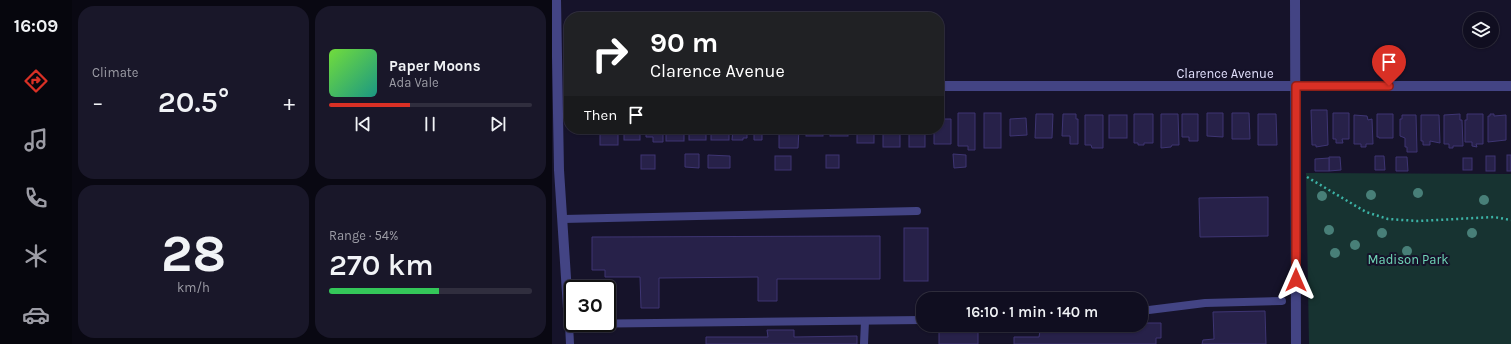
<!DOCTYPE html>
<meta charset="utf-8">
<style>
:root{--surface:#100e20;--page:#191729;--text:#f1f3f6;--muted:#9c9ca5;--line:#302e3e;--accent:#d93025}
body{margin:0;font-family:Karla,sans-serif;background:var(--page);color:var(--text);height:100vh;display:flex;flex-direction:column;font-size:15px;white-space:nowrap}
*{box-sizing:border-box;margin:0}
p{font-size:13px;color:var(--muted)}
.icon{flex:none;width:22px;height:22px;fill:none;stroke:currentColor;stroke-width:2;stroke-linecap:round;stroke-linejoin:round}
.map{position:relative;flex:1;overflow:hidden}
.side{display:flex;flex-direction:column;gap:6px;padding:6px;background:#090812;width:480px}
.side>*{flex:none}
.banner{position:absolute;left:12px;top:12px;width:380px;height:122px;border-radius:16px;box-shadow:0 1px 3px #0004,0 0 0 1px var(--line);background:#202124;color:#fff;overflow:hidden}
.buttons{position:absolute;left:911px;top:12px;display:grid;gap:8px}
.buttons a{display:grid;place-items:center;width:36px;height:36px;border-radius:50%;background:var(--surface);box-shadow:0 1px 3px #0004,0 0 0 1px var(--line);font-size:20px}
.speed{position:absolute;left:12px;top:280px;display:flex;gap:8px;font-size:20px;font-weight:700;text-align:center}
.speed>*{display:grid;place-content:center;width:52px;height:52px;border-radius:50%;background:var(--surface);box-shadow:0 1px 3px #0004,0 0 0 1px var(--line);line-height:1}
.speed .limit{border:2px solid #111;border-radius:6px;background:#fff;color:#111}
.pin{position:absolute;display:grid;place-items:center;width:34px;height:34px;color:#fff;margin:-41px -17px;border-radius:50% 50% 50% 0;rotate:-45deg;box-shadow:0 0 4px #0007}
.pin .icon{rotate:45deg}
.me{position:absolute;width:44px;margin:-22px;rotate:0deg;stroke-linejoin:round;filter:drop-shadow(0 0 3px #0008)}
.turn{display:flex;align-items:center;gap:14px;height:84px;padding:0 20px;font-size:18px}
.turn .icon{width:52px;height:52px;stroke-width:2.5}
.turn b{display:block;font-size:28px;line-height:34px}
.then{display:flex;align-items:center;height:38px;padding:0 20px;background:#0003;gap:8px;font-size:15px}
.big{font-size:30px;font-weight:600;line-height:1.1}
.side .tile{flex:1;display:flex;flex-direction:column;justify-content:center;gap:6px;min-width:0;padding:0 14px;border-radius:16px;background:var(--page)}
.side .dial{align-items:center;gap:0}
.dial b{font-size:52px;line-height:1}
.song{display:flex;align-items:center;gap:12px}
.cover{width:48px;height:48px;border-radius:6px;background:linear-gradient(135deg,hsl(100 70% 55%),hsl(170 70% 35%))}
.played{height:4px;border-radius:2px;background:linear-gradient(90deg,var(--accent) 40%,var(--line) 40%)}
.keys{display:flex;justify-content:space-around;direction:ltr}
.heat{display:flex;justify-content:space-between;align-items:center;font-size:22px;direction:ltr}
.charge{height:6px;border-radius:3px;background:linear-gradient(90deg,#34c759 54%,var(--line) 0)}
.side .tiles{flex:1;display:grid;gap:6px;grid-template-columns:repeat(2,1fr)}
.trip{position:absolute;left:364px;top:292px;width:232px;height:40px;border-radius:16px;background:var(--surface);box-shadow:0 1px 3px #0004,0 0 0 1px var(--line);font-weight:600;line-height:40px;text-align:center}
main{display:flex;flex:1;min-height:0}
.tabs{display:flex;flex-direction:column;width:72px;justify-content:space-around;align-items:center;background:#06060d;color:var(--muted)}
.tabs .icon{width:28px;height:28px}
.tabs .selected{color:var(--accent)}
.tabs b{font-size:18px;color:var(--text)}
.map>svg:first-child{display:block}
</style>
<main>
<nav class="tabs">
<b>16:09</b>
<svg class="icon selected" aria-label="directions" viewBox="0 0 24 24"><path d="M12 3l9 9-9 9-9-9zM9 14v-3h6M13 9l2 2-2 2"/></svg>
<svg class="icon" aria-label="music" viewBox="0 0 24 24"><path d="M9 18V5l10-2v13"/><circle cx="6" cy="18" r="3"/><circle cx="16" cy="16" r="3"/></svg>
<svg class="icon" aria-label="phone" viewBox="0 0 24 24"><path d="M5 4h4l2 5-3 2q2 4 5 5l2-3 5 2v4C11 20 4 13 5 4z"/></svg>
<svg class="icon" aria-label="climate" viewBox="0 0 24 24"><path d="M12 3v18M4 7l16 10M4 17L20 7"/></svg>
<svg class="icon" aria-label="car" viewBox="0 0 24 24"><path d="M5 17H2v-5l4-1 3-4h7l3 4 3 1v5h-3M9 17h6M6 11h13"/><circle cx="7" cy="17" r="2"/><circle cx="17" cy="17" r="2"/></svg>
</nav>
<section class="side">
<div class="tiles">
<div class="tile"><p>Climate</p>
<div class="heat"><a>−</a><b class="big">20.5°</b><a>+</a></div>
</div>
<div class="tile">
<div class="song"><i class="cover"></i><div><b>Paper Moons</b><p>Ada Vale</p></div></div>
<div class="played"></div>
<div class="keys"><svg class="icon" aria-label="previous" viewBox="0 0 24 24"><path d="M18 5L8 12l10 7zM5 5v14"/></svg><svg class="icon" aria-label="pause" viewBox="0 0 24 24"><path d="M8 5v14M16 5v14"/></svg><svg class="icon" aria-label="next" viewBox="0 0 24 24"><path d="M6 5l10 7-10 7zM19 5v14"/></svg></div>
</div>
<div class="tile dial"><b>28</b><p>km/h</p></div>
<div class="tile"><p>Range · 54%</p><b class="big">270 km</b><div class="charge"></div></div>
</div>
</section>
<div class="map">
<svg width="959" height="344" viewBox="0 0 959 344">
<rect width="100%" height="100%" fill="#16132a"/>
<!-- green -->
<path fill="#173331" d="M754,173L959,174V344H757Z"/>
<!-- building -->
<g fill="#272149" stroke="#3e3573">
<path d="M759,110H775L776,145L764,147V145H760Z"/>
<path d="M406,113H423V150H416V146H406Z"/>
<rect x="432" y="113" width="17" height="35"/>
<path d="M655,113H671V137L655,136Z"/>
<path d="M680,113H697L698,139H680Z"/>
<path d="M781,113H797V139H790L791,143H784V139H781Z"/>
<path d="M387,114H392V119H399V144H382V129H387Z"/>
<path d="M484,114H501L500,138H483Z"/>
<path d="M511,114H524V119H526V144H518V136H510Z"/>
<path d="M582,114H601V143H592V145H586V143H582Z"/>
<path d="M609,114H626L627,145H620L619,147L609,148Z"/>
<path d="M630,114H646V141H637V137H630Z"/>
<path d="M706,114H724L725,145H706Z"/>
<path d="M825,114H841V138H827V137H825Z"/>
<path d="M908,114V120H910L911,146H901V148H897V144H892V115Z"/>
<path d="M915,114H931V144H924L925,147L920,146V142H913V120H915Z"/>
<path d="M938,114H942V116L954,115V140L936,142V116H938Z"/>
<path d="M533,115H551V148H540L539,145H533Z"/>
<rect x="557" y="115" width="18" height="23"/>
<path d="M802,115L815,116L816,120L820,119L821,144H814V147H809V144H802Z"/>
<path d="M850,115H864L865,152H855V147H853V138L848,136V119H850Z"/>
<path d="M869,115H887L888,143L878,141V145H871V141H869Z"/>
<path d="M474,118L475,135L458,136V119Z"/>
<rect x="48" y="129" width="18" height="16"/>
<rect x="72" y="129" width="16" height="11"/>
<path d="M94,129H111V142H101V137H94Z"/>
<rect x="114" y="129" width="18" height="12"/>
<rect x="137" y="129" width="17" height="11"/>
<rect x="159" y="129" width="18" height="11"/>
<path d="M181,129H195V138H191V140H180Z"/>
<path d="M202,129H219V133H210V140H202Z"/>
<path d="M227,129H247L246,148H227Z"/>
<rect x="254" y="129" width="17" height="7"/>
<rect x="278" y="129" width="18" height="7"/>
<rect x="305" y="129" width="17" height="14"/>
<rect x="331" y="129" width="17" height="18"/>
<rect x="357" y="129" width="16" height="18"/>
<path d="M133,154H147V168L133,167Z"/>
<path d="M401,154L414,155V167L402,168Z"/>
<rect x="89" y="155" width="14" height="14"/>
<path d="M156,155L178,156V168H156Z"/>
<rect x="274" y="155" width="13" height="13"/>
<rect x="955" y="155" width="4" height="16"/>
<rect x="223" y="156" width="16" height="14"/>
<path d="M823,156H832L833,170H823Z"/>
<rect x="934" y="156" width="9" height="15"/>
<path d="M777,157H788L789,170L777,171Z"/>
<path d="M844,157H855L856,171H844Z"/>
<path d="M777,158V171H763V159Z"/>
<rect x="911" y="158" width="9" height="12"/>
<path d="M716,197V236L648,237L647,198Z"/>
<rect x="352" y="228" width="24" height="53"/>
<path d="M328,236V279H225V301H206V277L107,278V308H89L88,277H53V270H40V237Z"/>
<path d="M713,311L714,344H650L651,340L662,339L661,312Z"/>
<path d="M589,323H609V338H604V344H462V337H487L488,331L541,330V327L553,325H589Z"/>
<rect x="387" y="329" width="39" height="15"/>
<path d="M215,330H242V337L305,336V344H154V337H216Z"/>
</g>
<g fill="none" stroke-linecap="round" stroke-linejoin="round">
<!-- path -->
<path stroke="#3cb3a6" stroke-width="2.5" stroke-dasharray="2 3" stroke-linecap="butt" d="M755,177L814,212L836,219L866,221L942,217L959,220"/>
<!-- service -->
<g stroke="#434484" stroke-width="8">
<path d="M11,219L365,211"/>
<path d="M589,311L653,303L730,301"/>
<path d="M18,344L17,324L371,320"/>
<path d="M312,344L313,321"/>
</g>
<!-- minor -->
<g stroke="#434484" stroke-width="10">
<path d="M4,0L7,170L17,324"/>
<path d="M743,0L744,344"/>
<path d="M387,86H959"/>
</g>
</g>
<!-- trees -->
<g fill="#487f78">
<circle cx="866" cy="193" r="5"/>
<circle cx="819" cy="195" r="5"/>
<circle cx="770" cy="196" r="5"/>
<circle cx="932" cy="200" r="5"/>
<circle cx="777" cy="230" r="5"/>
<circle cx="830" cy="233" r="5"/>
<circle cx="920" cy="233" r="5"/>
<circle cx="803" cy="245" r="5"/>
<circle cx="855" cy="251" r="5"/>
<circle cx="783" cy="253" r="5"/>
</g>
<g fill="none" stroke-linecap="round" stroke-linejoin="round">
<defs>
<path id="route" d="M744,280V86H837"/>
</defs>
<!-- route casing -->
<use href="#route" stroke="#8d1f18" stroke-width="10"/>
<!-- route -->
<use href="#route" stroke="#d93025" stroke-width="7"/>
</g>
<g text-anchor="middle" dominant-baseline="central" stroke-width="4" stroke-linejoin="round" paint-order="stroke">
<!-- street labels -->
<g font-size="13" fill="#e1dffc" stroke="#16132a">
<text x="673" y="73">Clarence Avenue</text>
</g>
<!-- park labels -->
<g font-size="13" fill="#70d7b8" stroke="#16132a">
<text x="856" y="259">Madison Park</text>
</g>
</g>
</svg>
<div class="buttons">
<a><svg class="icon" aria-label="layers" viewBox="0 0 24 24"><path d="M12 4l9 5-9 5-9-5zM3 14l9 5 9-5"/></svg></a>
</div>
<div class="speed"><div class="limit">30</div></div>
<div class="pin" style="left:837px;top:86px;background:#d93025"><svg class="icon" aria-label="arrive" viewBox="0 0 24 24"><path d="M6 21V4h12l-3 4 3 4H6"/></svg></div>
<svg class="me" style="left:744px;top:280px" viewBox="-20 -20 40 40"><path d="M0-17L14 15 0 8-14 15z" fill="#d93025" stroke="#fff" stroke-width="4"/></svg>
<div class="trip">16:10 · 1 min · 140 m</div>
<div class="banner">
<div class="turn"><svg class="icon" aria-label="right" viewBox="0 0 24 24"><path d="M7 20v-9h11M14 6l5 5-5 5"/></svg><div><b>90 m</b>Clarence Avenue</div></div>
<div class="then">Then<svg class="icon" aria-label="arrive" viewBox="0 0 24 24"><path d="M6 21V4h12l-3 4 3 4H6"/></svg></div>
</div>
</div>
</main>
